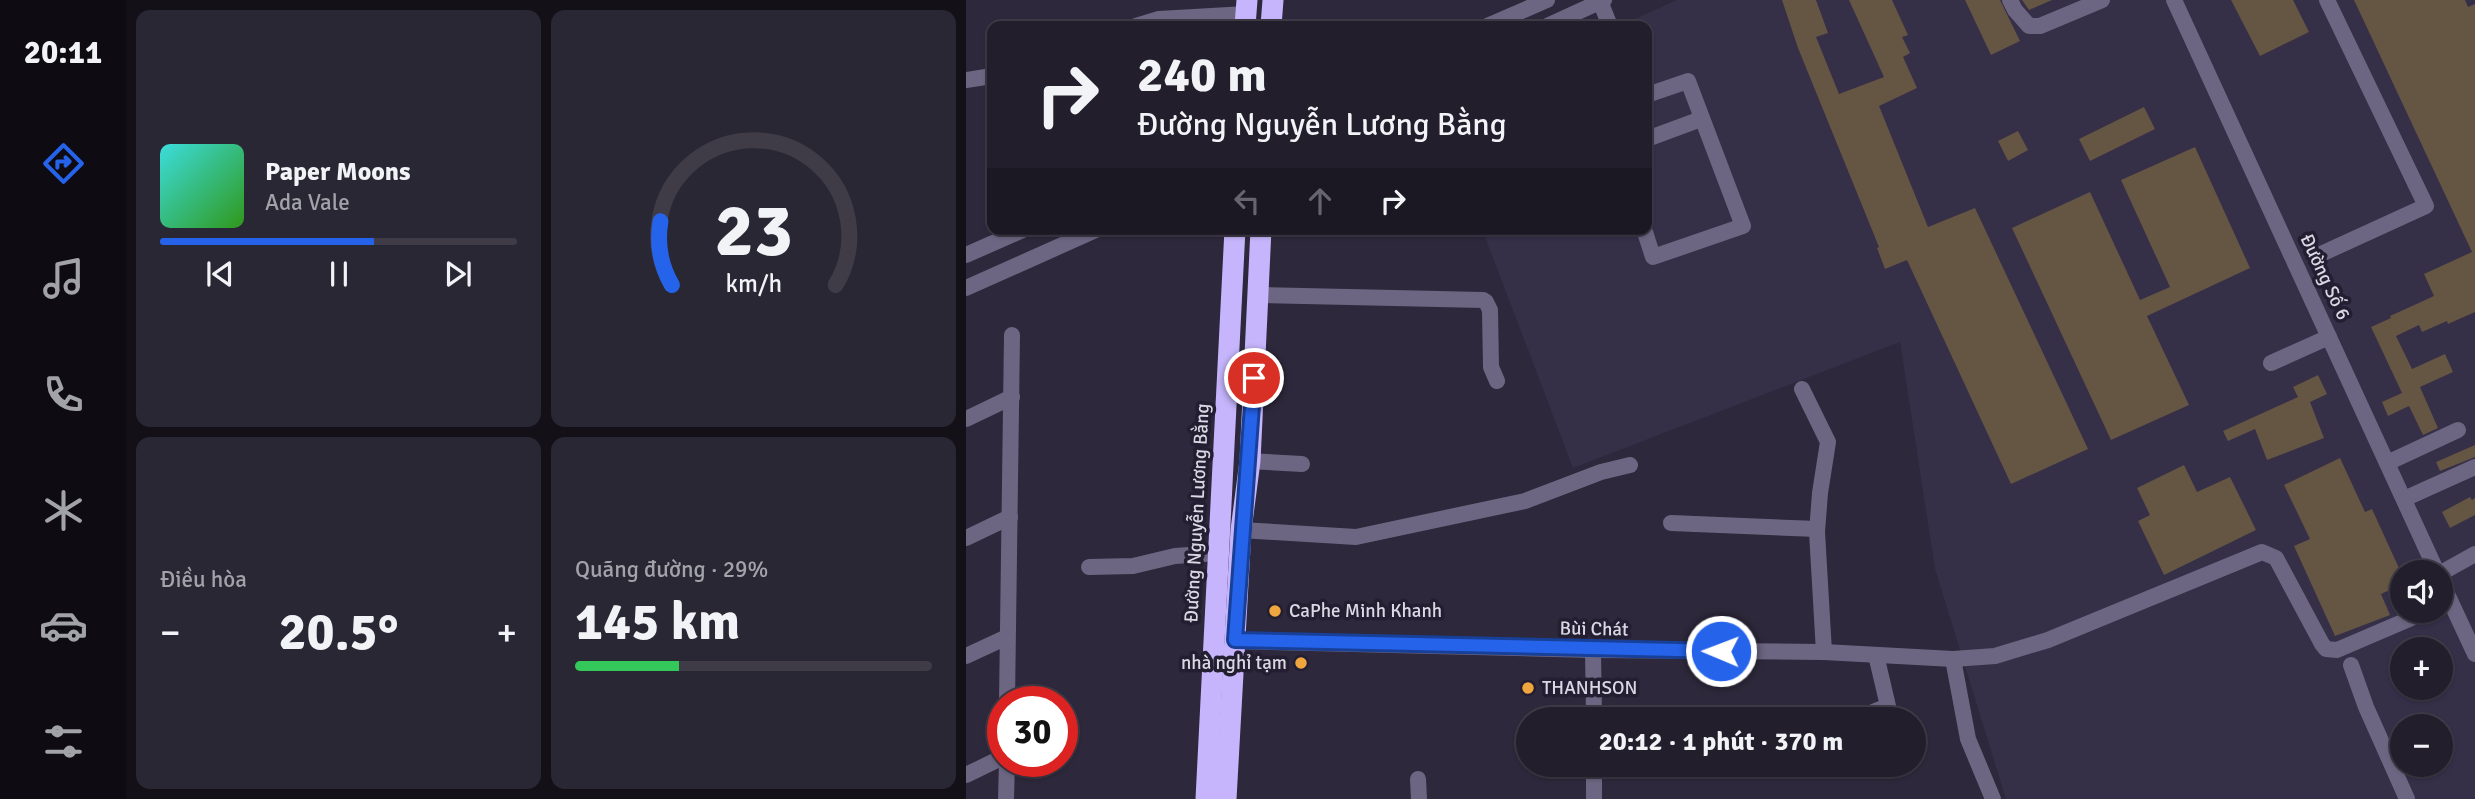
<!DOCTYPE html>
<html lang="vi">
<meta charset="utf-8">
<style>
:root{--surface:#221e2c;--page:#2a2734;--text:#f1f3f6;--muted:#a2a2a9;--line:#3f3c48;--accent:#2563eb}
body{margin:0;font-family:Signika,sans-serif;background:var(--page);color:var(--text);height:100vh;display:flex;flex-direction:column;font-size:26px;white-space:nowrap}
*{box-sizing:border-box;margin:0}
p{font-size:23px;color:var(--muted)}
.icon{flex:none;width:38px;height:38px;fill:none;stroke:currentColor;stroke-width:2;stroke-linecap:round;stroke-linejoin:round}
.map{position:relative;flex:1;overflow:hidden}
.panel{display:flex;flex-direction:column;gap:10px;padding:10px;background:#131018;width:840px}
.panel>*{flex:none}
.banner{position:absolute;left:21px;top:21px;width:665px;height:214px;border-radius:14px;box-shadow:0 2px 5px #0004,0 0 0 2px var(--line);background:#221e2c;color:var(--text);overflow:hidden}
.tools{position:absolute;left:1424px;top:560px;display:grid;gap:14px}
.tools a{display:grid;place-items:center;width:63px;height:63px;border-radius:50%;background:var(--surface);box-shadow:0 2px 5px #0004,0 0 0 2px var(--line);font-size:35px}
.speed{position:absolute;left:21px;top:686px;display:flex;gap:14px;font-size:35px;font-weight:700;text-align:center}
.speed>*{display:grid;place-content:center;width:91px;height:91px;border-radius:50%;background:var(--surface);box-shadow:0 2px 5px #0004,0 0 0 2px var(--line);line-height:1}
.speed .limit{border:10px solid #d22;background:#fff;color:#111}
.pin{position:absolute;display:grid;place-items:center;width:60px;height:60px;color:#fff;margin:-30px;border:4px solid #fff;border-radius:50%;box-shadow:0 2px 7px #0007}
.me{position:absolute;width:77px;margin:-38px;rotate:271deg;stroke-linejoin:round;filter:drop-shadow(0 0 5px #0008)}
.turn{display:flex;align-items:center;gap:24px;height:147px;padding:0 35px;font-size:32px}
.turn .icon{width:91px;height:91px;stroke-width:2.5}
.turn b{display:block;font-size:49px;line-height:60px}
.lanes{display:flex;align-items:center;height:66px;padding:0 35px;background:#0003;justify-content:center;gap:35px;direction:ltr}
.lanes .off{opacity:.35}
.big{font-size:52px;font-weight:700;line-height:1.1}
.panel .card{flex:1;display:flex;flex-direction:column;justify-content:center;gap:10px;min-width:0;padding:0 24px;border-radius:14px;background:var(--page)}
.panel .dial{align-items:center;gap:0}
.dial svg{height:182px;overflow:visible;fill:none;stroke:var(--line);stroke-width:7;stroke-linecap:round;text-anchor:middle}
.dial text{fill:var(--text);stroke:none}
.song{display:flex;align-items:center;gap:21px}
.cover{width:84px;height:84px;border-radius:10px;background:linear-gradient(135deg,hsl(180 70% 55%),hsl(110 70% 35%))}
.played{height:7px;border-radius:4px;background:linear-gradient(90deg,var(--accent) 60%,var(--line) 60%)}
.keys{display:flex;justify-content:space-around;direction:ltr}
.heat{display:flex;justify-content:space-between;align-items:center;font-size:38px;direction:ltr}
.charge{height:10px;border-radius:5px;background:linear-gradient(90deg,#34c759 29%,var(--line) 0)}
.panel .tiles{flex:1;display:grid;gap:10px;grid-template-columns:repeat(2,1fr)}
.trip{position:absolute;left:550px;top:707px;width:410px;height:70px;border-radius:35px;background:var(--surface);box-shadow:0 2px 5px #0004,0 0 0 2px var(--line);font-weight:700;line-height:70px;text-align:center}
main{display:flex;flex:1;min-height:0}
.dock{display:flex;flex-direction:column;width:126px;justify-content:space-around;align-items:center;background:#0e0c12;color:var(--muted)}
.dock .icon{width:49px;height:49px}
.dock .active{color:var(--accent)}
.dock b{font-size:32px;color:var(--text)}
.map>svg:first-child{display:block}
</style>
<main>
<nav class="dock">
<b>20:11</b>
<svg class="icon active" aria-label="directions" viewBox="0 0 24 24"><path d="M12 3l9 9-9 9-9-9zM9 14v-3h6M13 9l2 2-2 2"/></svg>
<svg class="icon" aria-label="music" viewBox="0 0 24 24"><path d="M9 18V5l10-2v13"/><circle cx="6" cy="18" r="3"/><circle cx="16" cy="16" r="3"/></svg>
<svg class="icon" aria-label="phone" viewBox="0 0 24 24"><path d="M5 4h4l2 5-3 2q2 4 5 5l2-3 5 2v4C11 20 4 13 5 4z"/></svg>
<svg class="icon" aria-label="climate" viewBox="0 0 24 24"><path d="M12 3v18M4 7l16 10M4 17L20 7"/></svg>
<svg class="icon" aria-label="car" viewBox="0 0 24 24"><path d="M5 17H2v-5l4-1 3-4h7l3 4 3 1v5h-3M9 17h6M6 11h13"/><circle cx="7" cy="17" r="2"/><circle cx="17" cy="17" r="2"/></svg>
<svg class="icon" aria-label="filters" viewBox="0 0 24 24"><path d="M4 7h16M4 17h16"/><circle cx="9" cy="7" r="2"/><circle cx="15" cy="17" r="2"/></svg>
</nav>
<section class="panel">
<div class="tiles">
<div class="card">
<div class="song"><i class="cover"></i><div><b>Paper Moons</b><p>Ada Vale</p></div></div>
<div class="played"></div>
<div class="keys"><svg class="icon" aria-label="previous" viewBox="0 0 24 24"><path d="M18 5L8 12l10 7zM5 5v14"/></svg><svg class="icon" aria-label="pause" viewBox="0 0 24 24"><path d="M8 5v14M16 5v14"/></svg><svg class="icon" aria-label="next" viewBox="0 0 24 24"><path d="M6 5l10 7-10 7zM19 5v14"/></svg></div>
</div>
<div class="card dial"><svg viewBox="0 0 100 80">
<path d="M14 69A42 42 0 1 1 86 69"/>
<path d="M14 69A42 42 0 0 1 9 41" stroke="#2563eb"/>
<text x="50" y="56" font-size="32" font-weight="700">23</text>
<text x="50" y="72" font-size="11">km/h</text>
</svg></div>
<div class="card"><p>Điều hòa</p>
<div class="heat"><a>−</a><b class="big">20.5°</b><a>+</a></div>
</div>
<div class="card"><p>Quãng đường · 29%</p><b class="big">145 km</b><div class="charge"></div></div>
</div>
</section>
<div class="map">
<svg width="1509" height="799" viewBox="0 0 1509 799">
<rect width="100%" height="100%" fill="#2d283b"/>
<!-- built -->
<path fill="#352f48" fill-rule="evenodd" d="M711,0H1509V799H1040L969,569L934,342L607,468L516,229H681V26H653ZM1437,572H1475V611H1437ZM1437,649H1475V688H1437ZM1437,726H1475V765H1437Z"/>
<!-- building -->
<g fill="#655543">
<path d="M816,0H850L862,33L850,37L873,94L918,77L883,0H926L942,35L936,37L944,53L937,57L951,88L913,106L962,227L1009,208L1122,449L1045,484L941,260L919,269L911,248L913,247L832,48Z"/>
<path d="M999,0H1034L1054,41L1025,55Z"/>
<path d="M1056,0H1086L1063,10Z"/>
<path d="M1265,0H1327L1343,32L1294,56Z"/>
<path d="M1388,0H1499L1502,7L1509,4V312L1482,324L1481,321L1456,332L1453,325L1430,336L1446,369L1479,354L1487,372L1454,387L1472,428L1457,435L1443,406L1422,416L1416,402L1436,393L1405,327L1425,318L1424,316L1468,296L1458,274L1506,252Z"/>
<path d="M1178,107L1189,129L1124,161L1113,139Z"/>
<path d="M1052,131L1062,150L1042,161L1032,141Z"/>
<path d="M1229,147L1284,268L1181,316L1223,405L1145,440L1046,228L1124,192L1174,300L1204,287L1155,180Z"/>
<path d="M1352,375L1361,394L1344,402L1358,438L1301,460L1289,429L1262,441L1257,431L1332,397L1327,387Z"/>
<path d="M1509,445V457L1474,471L1470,462Z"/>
<path d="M1374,458L1399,512L1406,509L1437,577V584L1415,594L1424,615L1369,636L1328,546L1344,539L1318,485Z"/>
<path d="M1218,465L1231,492L1264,477L1290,530L1198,575L1172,521L1184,515L1171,488Z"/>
<path d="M1504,497L1506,500L1509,498V515L1484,528L1476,512Z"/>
</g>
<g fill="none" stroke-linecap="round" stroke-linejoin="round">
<!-- minor -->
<g stroke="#6c6682" stroke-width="16">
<path d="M1044,0L1049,10L1063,26H1074L1136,0"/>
<path d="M1208,0L1471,572"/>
<path d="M634,1L644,26"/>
<path d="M170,26L193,19L280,14"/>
<path d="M521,26L581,0"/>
<path d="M581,26L638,0"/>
<path d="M0,80L26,76"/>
<path d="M681,139L735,119"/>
<path d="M678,229L687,257L777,226L722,81L681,95"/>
<path d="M1355,254L1460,206L1361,0"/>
<path d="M0,255L59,229"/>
<path d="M0,288L132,229"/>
<path d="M292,295L517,300L520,302L524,310L525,367L531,381"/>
<path d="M1305,363L1363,337"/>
<path d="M836,389L862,442L854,493L851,532L858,652"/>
<path d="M0,419L46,397"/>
<path d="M284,461L336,464"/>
<path d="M1421,463L1492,430"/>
<path d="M1438,499L1509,467"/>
<path d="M705,523L851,529"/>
<path d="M275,530L390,537L559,501L635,472L664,465"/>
<path d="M0,538L44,517"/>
<path d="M123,567L167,566L209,556L252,553"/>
<path d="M1475,573L1509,554"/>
<path d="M1475,581L1509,654"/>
<path d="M269,641L627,650L858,652L987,659L1029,656L1082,640L1296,552L1310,558L1356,644L1360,649L1371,650L1462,611"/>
<path d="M627,650L628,719"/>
<path d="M0,656L41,637"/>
<path d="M987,659L1002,739L1027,799"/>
<path d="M1385,665L1400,707L1441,799"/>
<path d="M41,702L46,335"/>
<path d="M890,719L922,706L910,655"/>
<path d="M628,765V799"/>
<path d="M907,765L910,770"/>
<path d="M0,775L37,757"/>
<path d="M452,779L453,799"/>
<path d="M40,799L41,761"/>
</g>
<!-- highway -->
<g stroke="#c6b5fc" stroke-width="21">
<path d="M279,26L281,0"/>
<path d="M305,26L307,0"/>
<path d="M240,799L269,229"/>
<path d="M260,799L275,530L284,461L295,229"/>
</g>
</g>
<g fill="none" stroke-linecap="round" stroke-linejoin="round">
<defs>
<path id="route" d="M288,378L269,640L755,651"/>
</defs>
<!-- route casing -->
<use href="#route" stroke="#184099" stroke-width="18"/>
<!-- route -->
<use href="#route" stroke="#2563eb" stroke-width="12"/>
</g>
<!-- markers -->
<g fill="#f0a63f" stroke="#231e31" stroke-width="2.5">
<circle cx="309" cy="611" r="7"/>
<circle cx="335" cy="663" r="7"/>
<circle cx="562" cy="688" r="7"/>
</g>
<g text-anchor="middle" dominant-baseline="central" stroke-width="7" stroke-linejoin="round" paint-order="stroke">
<!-- street labels -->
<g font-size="19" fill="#dad8e4" stroke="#231e31">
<text transform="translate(1359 277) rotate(65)">Đường Số 6</text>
<text transform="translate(231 513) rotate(-87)">Đường Nguyễn Lương Bằng</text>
<text transform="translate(628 629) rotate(1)">Bùi Chát</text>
</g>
<!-- poi labels -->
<g font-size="19" fill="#dad8e4" stroke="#231e31" text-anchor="start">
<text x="323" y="611">CaPhe Minh Khanh</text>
<text x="321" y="663" text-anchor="end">nhà nghỉ tạm</text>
<text x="576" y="688">THANHSON</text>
</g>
</g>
</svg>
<div class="tools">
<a><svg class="icon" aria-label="sound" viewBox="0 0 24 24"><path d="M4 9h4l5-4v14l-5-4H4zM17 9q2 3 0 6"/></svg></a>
<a>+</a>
<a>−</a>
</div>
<div class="speed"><div class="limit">30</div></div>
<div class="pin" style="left:288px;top:378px;background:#d93025"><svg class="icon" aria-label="arrive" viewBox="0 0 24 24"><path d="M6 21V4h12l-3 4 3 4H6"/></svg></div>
<svg class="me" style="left:755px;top:651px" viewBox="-20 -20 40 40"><circle r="17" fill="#2563eb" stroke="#fff" stroke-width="3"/><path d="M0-11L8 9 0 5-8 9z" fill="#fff"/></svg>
<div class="trip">20:12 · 1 phút · 370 m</div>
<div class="banner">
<div class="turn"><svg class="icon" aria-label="right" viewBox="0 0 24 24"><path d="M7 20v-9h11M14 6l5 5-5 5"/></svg><div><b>240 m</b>Đường Nguyễn Lương Bằng</div></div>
<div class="lanes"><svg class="icon off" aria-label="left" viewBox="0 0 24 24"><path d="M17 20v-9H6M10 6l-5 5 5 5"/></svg><svg class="icon off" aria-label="ahead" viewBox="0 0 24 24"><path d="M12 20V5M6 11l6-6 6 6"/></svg><svg class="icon" aria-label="right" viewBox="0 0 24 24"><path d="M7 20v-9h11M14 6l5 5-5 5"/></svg></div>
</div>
</div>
</main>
